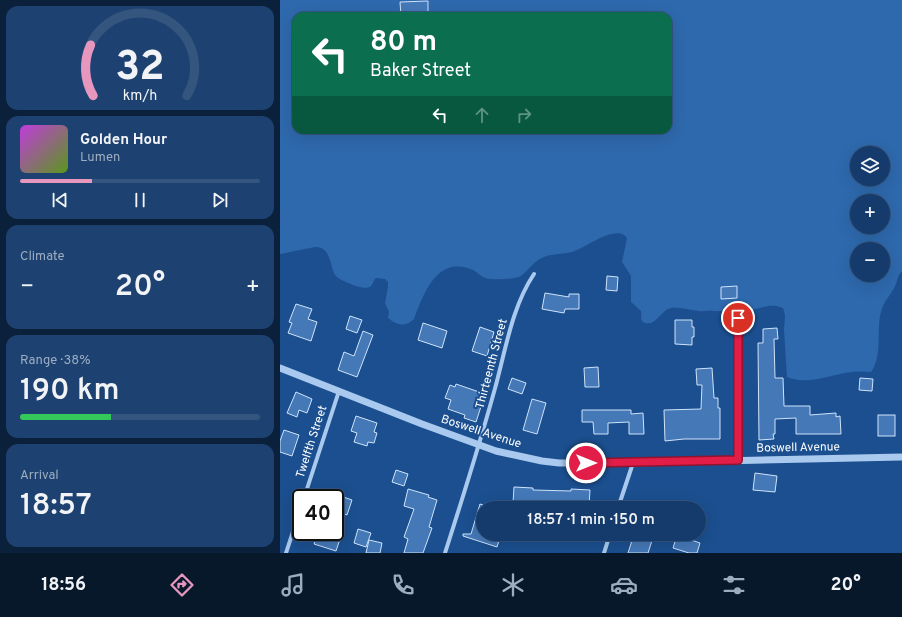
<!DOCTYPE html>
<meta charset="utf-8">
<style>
:root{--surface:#143b6b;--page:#1d4271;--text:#f1f3f6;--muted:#9dadc1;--line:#33557e;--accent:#e797bd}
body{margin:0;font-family:Overpass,sans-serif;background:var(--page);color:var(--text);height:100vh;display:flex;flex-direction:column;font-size:15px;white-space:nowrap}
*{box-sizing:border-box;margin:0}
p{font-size:13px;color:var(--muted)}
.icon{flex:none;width:22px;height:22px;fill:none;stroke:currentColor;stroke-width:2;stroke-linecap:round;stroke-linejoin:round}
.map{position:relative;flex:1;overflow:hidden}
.drawer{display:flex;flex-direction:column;gap:6px;padding:6px;background:#0b203b;width:280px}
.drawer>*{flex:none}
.guide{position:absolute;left:12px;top:12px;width:380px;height:122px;border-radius:12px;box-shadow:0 4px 16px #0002,0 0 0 1px var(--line);background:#0b6e4f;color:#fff;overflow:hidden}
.buttons{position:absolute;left:570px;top:146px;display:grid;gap:8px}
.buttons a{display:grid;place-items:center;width:40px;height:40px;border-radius:50%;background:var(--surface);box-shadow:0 4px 16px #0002,0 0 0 1px var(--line);font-size:20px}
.speed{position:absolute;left:12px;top:489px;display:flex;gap:8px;font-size:20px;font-weight:700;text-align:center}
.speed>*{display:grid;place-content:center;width:52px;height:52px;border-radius:50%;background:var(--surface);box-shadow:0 4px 16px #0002,0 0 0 1px var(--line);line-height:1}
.speed .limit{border:2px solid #111;border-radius:6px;background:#fff;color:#111}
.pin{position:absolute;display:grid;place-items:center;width:34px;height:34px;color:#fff;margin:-17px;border:2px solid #fff;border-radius:50%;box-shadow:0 1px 4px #0007}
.me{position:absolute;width:44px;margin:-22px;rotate:90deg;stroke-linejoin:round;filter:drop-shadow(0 0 3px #0008)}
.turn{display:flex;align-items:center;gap:14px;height:84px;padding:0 12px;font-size:18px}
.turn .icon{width:52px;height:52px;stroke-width:2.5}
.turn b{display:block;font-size:28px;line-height:34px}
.lanes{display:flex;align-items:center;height:38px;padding:0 12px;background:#0003;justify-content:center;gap:20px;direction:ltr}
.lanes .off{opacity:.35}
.big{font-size:30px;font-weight:600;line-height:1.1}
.drawer .tile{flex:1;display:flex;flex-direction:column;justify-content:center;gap:6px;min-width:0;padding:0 14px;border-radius:12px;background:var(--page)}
.drawer .dial{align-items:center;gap:0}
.dial svg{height:104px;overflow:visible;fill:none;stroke:var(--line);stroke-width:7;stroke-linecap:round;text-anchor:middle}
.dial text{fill:var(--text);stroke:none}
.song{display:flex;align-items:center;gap:12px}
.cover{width:48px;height:48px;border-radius:6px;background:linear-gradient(135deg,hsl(290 70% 55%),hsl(90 70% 35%))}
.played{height:4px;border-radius:2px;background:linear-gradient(90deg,var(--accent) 30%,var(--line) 30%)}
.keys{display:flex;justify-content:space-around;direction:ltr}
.heat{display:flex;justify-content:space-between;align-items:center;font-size:22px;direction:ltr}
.charge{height:6px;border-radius:3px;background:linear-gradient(90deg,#34c759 38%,var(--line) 0)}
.trip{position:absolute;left:196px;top:501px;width:230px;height:40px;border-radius:20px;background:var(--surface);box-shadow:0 4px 16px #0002,0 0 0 1px var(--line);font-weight:600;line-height:40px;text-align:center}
.tab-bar{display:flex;height:64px;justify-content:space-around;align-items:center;background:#08182b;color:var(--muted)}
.tab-bar .icon{width:28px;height:28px}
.tab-bar .current{color:var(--accent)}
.tab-bar b{font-size:18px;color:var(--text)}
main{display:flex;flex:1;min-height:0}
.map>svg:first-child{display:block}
</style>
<main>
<section class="drawer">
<div class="tile dial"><svg viewBox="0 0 100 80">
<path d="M14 69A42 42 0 1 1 86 69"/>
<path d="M14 69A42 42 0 0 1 12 30" stroke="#e797bd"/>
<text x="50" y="56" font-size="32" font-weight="700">32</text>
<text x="50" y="72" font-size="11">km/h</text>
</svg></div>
<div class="tile">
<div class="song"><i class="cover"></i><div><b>Golden Hour</b><p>Lumen</p></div></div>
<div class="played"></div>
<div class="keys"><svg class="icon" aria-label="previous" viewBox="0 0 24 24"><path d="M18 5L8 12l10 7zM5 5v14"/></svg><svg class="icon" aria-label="pause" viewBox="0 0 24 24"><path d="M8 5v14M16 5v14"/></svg><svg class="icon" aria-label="next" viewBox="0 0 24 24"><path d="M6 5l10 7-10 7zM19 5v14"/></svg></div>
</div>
<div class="tile"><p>Climate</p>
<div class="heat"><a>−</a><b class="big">20°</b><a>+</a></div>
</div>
<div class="tile"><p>Range · 38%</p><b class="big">190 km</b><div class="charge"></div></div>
<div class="tile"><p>Arrival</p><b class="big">18:57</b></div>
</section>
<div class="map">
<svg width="622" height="553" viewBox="0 0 622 553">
<rect width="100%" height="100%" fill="#1b4f8f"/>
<!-- green -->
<path fill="#2e69ad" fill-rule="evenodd" d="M0,0H622V271C616,277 618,282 614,288C610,296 603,302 601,312C596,330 603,356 591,372C585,372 579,371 572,372C551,374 529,386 507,377L504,330L505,315L503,308C490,303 483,308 470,310C458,312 446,311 434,311C428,310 423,312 418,311C410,310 399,307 391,308C381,310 376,326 366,323C359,322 362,316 361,311L351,302V276L342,262L347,238C336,223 306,248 292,252C281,255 270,253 260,259C252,263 247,273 239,277C233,279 209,281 203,277C199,275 197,272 193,270C157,255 144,293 134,319C126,327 117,326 108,318L109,312L105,303L108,287V282L105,279L96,278C93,281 93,284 91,286C86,292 62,281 57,277C49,270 53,249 37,247C32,247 7,253 0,254ZM16,16H388V130H16ZM577,153H603V179H577ZM577,201H603V227H577ZM577,249H603V275H577Z"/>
<!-- building -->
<g fill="#4478b7" stroke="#cfe3fa">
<path d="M148,1V16H121L120,2Z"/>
<path d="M327,276L338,277L337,291L326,290Z"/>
<path d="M457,286V298L441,299V287Z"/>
<path d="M265,293L289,297V294H299V309H285L284,313L262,309Z"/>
<path d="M16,304L32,309L28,319L37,322L31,341L8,333L12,323L9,322Z"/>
<path d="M70,316L82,320L77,333L66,329Z"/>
<path d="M395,320H412V327H414V337H412V345L395,344Z"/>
<path d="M143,323L167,331L162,348L138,340Z"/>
<path d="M200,327L214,332L207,356L192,351Z"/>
<path d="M497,328L498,339H494L495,378H503L504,406H530V415L556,413V417L560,416L561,434H516V418L495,419V434H493L494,439L479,440L478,343H483V329Z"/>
<path d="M83,331L93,335L77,377L58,370L64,352L74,356Z"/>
<path d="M318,367L319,387H305L304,368Z"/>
<path d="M432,368L434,398H438V408H440V439H404L385,441L384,410L421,409L422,385H417L416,369Z"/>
<path d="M232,378L246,383L242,394L228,389Z"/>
<path d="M580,378L593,379L592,391L579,390Z"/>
<path d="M176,384L205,394L196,422L184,418L185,415L168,409L171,400L165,398L170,385L175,387Z"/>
<path d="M16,392L32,399L27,413L19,410L17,417L7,413Z"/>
<path d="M252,399L266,403L257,434L243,430Z"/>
<path d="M302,410H351V414L363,413L364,434H349V422L328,423V434H314L313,422H302Z"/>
<rect x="598" y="415" width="17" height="21"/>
<path d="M76,416L97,423L94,432L97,433L94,443L88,442L87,446L74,442L77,433L71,431Z"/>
<path d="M4,430L19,435L12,456L0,452V441Z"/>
<path d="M116,470L128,474L124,486L112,482Z"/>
<path d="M475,473L497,476L495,492L473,490Z"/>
<path d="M234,487L253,488V490L291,491V489L310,490L309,506H291V508L252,507L253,504L233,503Z"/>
<path d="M128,489L149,495L148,497L157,500L149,527L152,528L143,553H124L128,539L124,537L134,509L124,506Z"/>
<path d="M55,494L72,500L67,515L55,511Z"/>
<path d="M200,504L203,505V534H221L217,547L183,536V534H191Z"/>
<path d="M78,529L91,533L86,547L74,543Z"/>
<path d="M38,532H48L61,536L56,551L34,544Z"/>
<path d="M354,534H374L368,553H348Z"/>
<path d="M397,535L420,543L417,553H409L393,548Z"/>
<path d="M89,540L102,543L100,553H86Z"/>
</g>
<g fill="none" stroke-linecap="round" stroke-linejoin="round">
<!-- minor -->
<g stroke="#a9c9ee" stroke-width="4">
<path d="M458,460V318"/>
<path d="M24,498L59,391"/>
<path d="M338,508L353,463"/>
<path d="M6,553L21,507"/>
<path d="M165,553C182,500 199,446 214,392C225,354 231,308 254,274"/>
<path d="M324,553L330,534"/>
</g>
<!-- tertiary -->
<path stroke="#a9c9ee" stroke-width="7" d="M0,368L142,424L216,451L262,461L279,463H350L622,457"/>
</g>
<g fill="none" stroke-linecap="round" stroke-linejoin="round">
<defs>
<path id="route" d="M306,463L458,460V318"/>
</defs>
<!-- route casing -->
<use href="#route" stroke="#92132f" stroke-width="10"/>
<!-- route -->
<use href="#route" stroke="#e11d48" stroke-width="7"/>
</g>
<g text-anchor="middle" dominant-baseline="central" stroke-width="4" stroke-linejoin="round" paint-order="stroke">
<!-- street labels -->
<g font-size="12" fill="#fff" stroke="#1b4f8f">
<text transform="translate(212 364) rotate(-75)">Thirteenth Street</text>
<text transform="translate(201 432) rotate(18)">Boswell Avenue</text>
<text transform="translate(32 442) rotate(-72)">Twelfth Street</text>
<text transform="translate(518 448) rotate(-1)">Boswell Avenue</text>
</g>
</g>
</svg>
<div class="buttons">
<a><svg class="icon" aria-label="layers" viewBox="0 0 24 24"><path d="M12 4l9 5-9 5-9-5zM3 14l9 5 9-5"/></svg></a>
<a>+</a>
<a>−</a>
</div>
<div class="speed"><div class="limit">40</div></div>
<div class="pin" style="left:458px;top:318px;background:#d93025"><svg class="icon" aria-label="arrive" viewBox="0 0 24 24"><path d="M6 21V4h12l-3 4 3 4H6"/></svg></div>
<svg class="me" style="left:306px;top:463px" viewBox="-20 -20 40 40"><circle r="17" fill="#e11d48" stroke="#fff" stroke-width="3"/><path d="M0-11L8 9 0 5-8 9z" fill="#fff"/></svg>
<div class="trip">18:57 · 1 min · 150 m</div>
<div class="guide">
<div class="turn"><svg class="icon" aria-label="left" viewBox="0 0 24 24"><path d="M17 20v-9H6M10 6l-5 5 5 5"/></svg><div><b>80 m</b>Baker Street</div></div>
<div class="lanes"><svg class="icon" aria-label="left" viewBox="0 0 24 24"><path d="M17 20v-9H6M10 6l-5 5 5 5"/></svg><svg class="icon off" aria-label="ahead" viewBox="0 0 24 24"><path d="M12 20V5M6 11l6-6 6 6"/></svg><svg class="icon off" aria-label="right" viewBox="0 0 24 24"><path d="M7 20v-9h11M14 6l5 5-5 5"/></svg></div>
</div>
</div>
</main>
<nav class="tab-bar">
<b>18:56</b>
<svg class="icon current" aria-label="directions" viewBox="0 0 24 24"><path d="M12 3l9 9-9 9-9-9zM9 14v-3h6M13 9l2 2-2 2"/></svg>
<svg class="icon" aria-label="music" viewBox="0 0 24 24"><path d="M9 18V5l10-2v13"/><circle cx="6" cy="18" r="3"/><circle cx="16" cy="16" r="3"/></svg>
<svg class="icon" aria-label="phone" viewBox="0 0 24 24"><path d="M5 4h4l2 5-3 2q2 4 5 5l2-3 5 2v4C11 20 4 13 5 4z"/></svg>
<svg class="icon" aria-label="climate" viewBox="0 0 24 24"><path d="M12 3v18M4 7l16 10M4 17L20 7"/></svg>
<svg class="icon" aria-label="car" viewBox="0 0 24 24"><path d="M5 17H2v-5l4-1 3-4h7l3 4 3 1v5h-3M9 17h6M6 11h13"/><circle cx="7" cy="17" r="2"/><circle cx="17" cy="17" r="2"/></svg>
<svg class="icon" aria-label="filters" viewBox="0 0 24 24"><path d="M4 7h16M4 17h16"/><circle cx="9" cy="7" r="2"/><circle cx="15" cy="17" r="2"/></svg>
<b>20°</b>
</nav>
